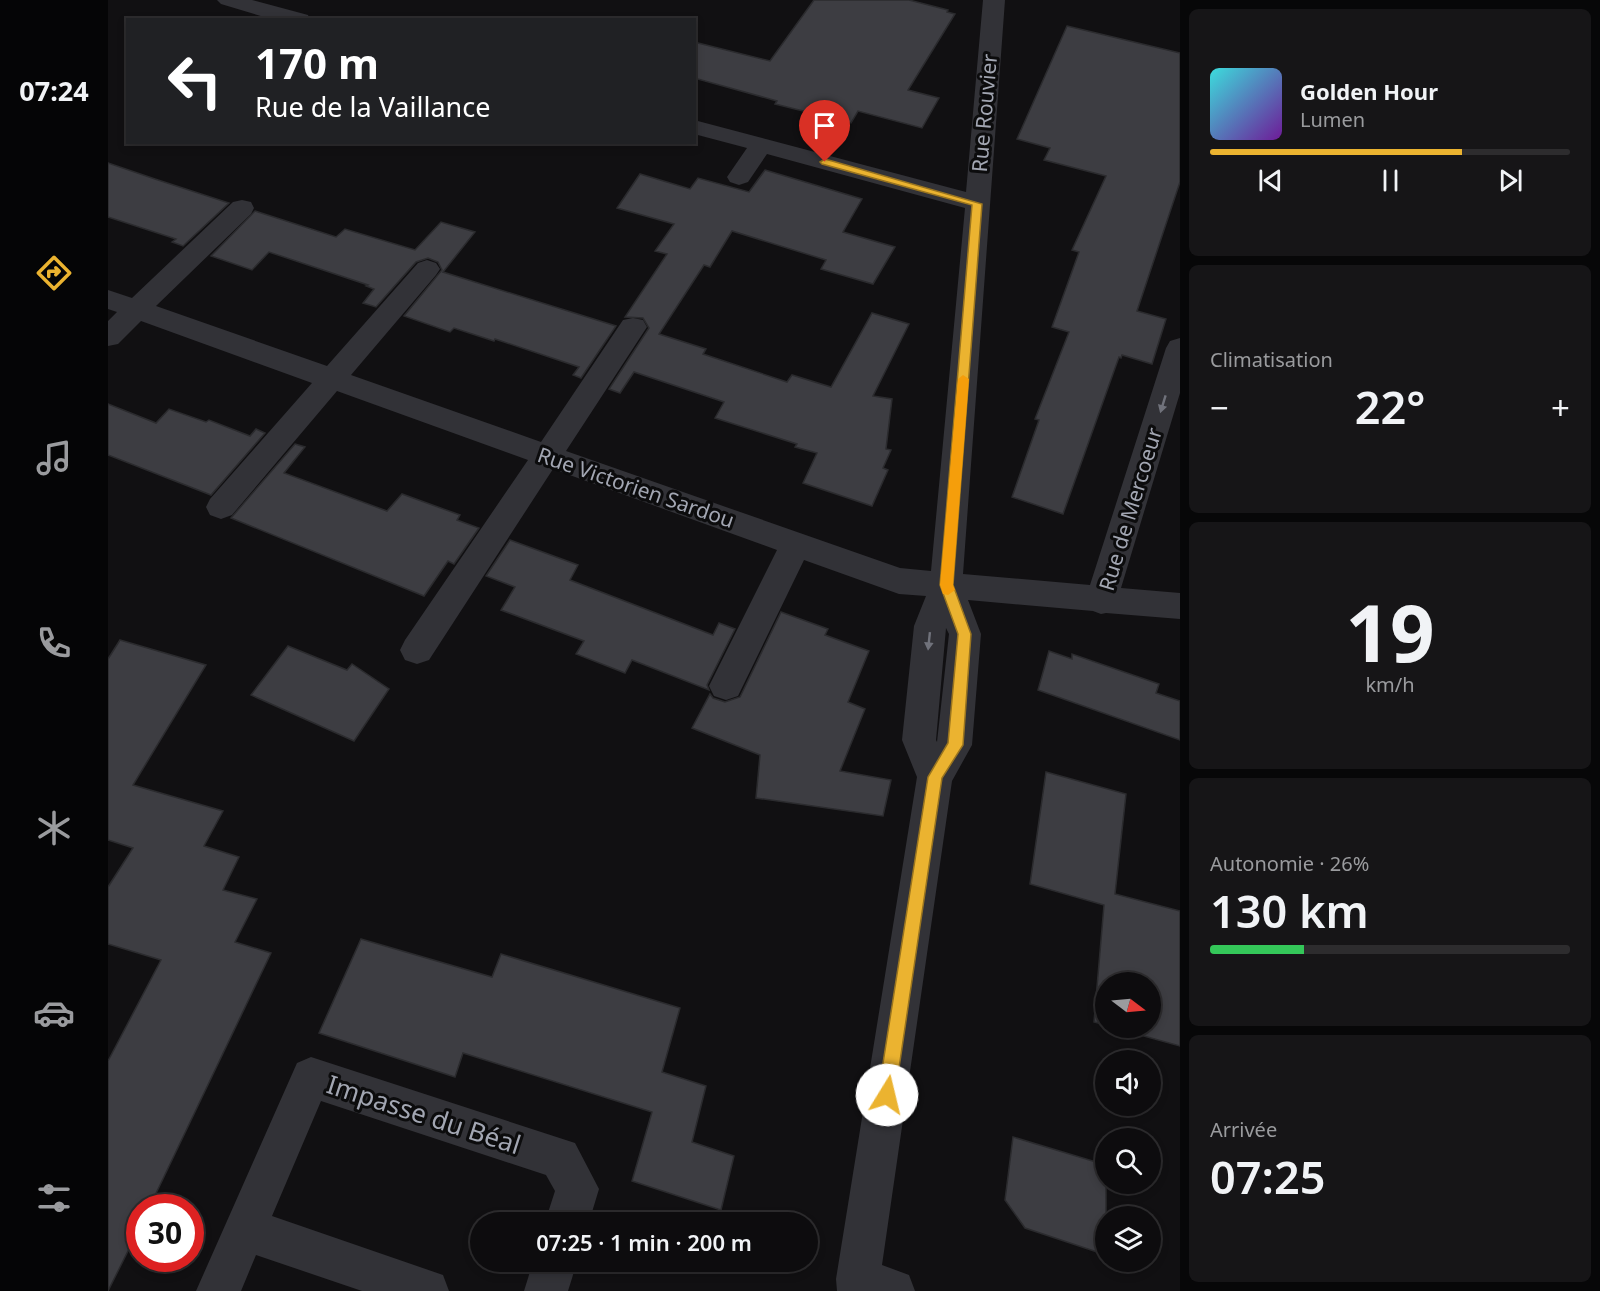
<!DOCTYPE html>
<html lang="fr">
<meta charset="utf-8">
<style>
:root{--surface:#0d0c0e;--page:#161517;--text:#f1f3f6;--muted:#9a9b9e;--line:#2d2c2e;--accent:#ebb330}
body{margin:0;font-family:"Noto Sans",sans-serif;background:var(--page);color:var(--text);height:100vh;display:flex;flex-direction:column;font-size:22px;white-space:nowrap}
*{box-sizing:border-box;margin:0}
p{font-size:20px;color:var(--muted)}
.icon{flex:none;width:33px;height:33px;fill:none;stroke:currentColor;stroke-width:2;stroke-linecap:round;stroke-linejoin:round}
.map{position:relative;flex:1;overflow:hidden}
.side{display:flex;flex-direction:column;gap:9px;padding:9px;background:#070708;width:420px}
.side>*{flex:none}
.hud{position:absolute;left:18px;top:18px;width:570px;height:126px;border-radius:0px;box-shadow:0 3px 9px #0003,0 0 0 2px var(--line);background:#202124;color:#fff;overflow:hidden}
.needle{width:39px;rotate:106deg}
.buttons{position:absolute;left:987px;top:972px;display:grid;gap:12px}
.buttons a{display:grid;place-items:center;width:66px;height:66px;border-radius:50%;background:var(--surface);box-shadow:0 3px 9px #0003,0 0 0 2px var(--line);font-size:30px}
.speed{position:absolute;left:18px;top:1194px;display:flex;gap:12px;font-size:30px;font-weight:700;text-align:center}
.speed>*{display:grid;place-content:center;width:78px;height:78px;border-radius:50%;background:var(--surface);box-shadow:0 3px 9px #0003,0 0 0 2px var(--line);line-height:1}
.speed .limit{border:9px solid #d22;background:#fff;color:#111}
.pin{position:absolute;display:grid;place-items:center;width:51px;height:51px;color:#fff;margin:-62px -26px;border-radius:50% 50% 50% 0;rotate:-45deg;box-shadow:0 0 6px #0007}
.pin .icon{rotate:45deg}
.me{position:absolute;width:66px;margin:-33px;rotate:9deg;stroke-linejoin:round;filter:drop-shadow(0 0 4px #0008)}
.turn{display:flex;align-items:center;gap:21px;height:126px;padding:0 30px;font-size:27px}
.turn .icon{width:78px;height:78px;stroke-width:2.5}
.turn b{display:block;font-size:42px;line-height:51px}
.big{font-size:45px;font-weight:600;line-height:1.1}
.side .widget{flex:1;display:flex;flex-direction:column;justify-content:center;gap:9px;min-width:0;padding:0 21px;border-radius:9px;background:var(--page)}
.side .dial{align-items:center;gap:0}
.dial b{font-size:78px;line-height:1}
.song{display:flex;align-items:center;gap:18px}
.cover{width:72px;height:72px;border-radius:9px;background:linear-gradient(135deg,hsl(180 70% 55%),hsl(280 70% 35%))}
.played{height:6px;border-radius:3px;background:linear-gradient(90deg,var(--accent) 70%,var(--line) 70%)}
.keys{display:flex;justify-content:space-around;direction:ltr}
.heat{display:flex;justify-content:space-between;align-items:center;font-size:33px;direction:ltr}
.charge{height:9px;border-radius:4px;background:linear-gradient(90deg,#34c759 26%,var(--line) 0)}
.trip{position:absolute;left:362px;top:1212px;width:348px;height:60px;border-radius:30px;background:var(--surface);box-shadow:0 3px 9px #0003,0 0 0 2px var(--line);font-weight:600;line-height:60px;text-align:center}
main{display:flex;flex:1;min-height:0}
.dock{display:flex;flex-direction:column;width:108px;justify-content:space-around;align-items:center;background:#050506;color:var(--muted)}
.dock .icon{width:42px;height:42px}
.dock .current{color:var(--accent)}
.dock b{font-size:27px;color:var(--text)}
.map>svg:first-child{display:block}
</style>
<main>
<nav class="dock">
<b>07:24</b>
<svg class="icon current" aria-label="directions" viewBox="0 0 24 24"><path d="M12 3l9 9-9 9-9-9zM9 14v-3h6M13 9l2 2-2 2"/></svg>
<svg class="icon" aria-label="music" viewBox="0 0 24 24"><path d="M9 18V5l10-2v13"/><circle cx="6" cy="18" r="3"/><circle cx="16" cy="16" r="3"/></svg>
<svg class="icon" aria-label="phone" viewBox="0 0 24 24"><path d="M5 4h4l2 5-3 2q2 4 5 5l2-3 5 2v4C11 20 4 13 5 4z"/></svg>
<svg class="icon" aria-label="climate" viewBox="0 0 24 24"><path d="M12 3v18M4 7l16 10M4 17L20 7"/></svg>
<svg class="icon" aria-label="car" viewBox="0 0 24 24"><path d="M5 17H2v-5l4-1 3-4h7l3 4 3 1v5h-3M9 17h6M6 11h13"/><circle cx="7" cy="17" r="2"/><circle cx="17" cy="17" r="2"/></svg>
<svg class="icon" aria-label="filters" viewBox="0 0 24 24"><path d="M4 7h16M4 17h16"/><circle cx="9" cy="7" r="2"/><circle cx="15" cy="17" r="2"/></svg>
</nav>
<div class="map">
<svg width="1072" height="1291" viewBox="0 0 1072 1291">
<rect width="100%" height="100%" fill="#111012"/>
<!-- building -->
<g fill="#3d3d42" stroke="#2b2b2e" stroke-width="1.5">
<path d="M706,0H801L840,10L839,12L847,14L800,90L831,98L814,128L750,111L743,123L667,104L669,101L586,78V42L662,61Z"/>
<path d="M959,26L1072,53V182L1029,311L1058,319L1044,364L1014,355L1013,358L1011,357L955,514L904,497L931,420L927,419L961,332L944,327L971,252L964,250L998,176L936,160L942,148L909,139Z"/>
<path d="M0,163L47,179L121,203L75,246L64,242L68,239L0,217Z"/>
<path d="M657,170L754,199L735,232L787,247L765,284L713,269L718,260L624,231L602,267L596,265L551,334L598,349L595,354L679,382L684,375L723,387L764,313L801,324L765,396L784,399L778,449L783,450L775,468L780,470L764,506L695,483L709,453L687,447L689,444L607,418L616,402L526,372L512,393L501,389L541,328L535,318L517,317L559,254L547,251L566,224L509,208L532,174L582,189L590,178L641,192Z"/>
<path d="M147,211L228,237L237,229L307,250L333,222L367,232L335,272L508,326L473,378L465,375L471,367L387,339L386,341L346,328L342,332L296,316L334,270L330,262L320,258L308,262L268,307L255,303L266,289L258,286L260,285L161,252L144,270L103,256Z"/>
<path d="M0,404L48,423L61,409L98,422L101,420L142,436L148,429L157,433L103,495L0,455Z"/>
<path d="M187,444L197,447L176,473L279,511L294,494L352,515L349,520L371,528L346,564L340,561L316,596L123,518Z"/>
<path d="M402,540L470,565L462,580L605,635L611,623L627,629L599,685L601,690L524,660L517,673L468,654L476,641L393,610L407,587L378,576Z"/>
<path d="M673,612L720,629L717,635L761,651L740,702L757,709L732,771L783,780L775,816L648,798L652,755L584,728L602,694L605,698L617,702L632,697Z"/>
<path d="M12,640L98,665L25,785L115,811L96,846L131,857L115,890L149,899L127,942L163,953L41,1208H32V1227L0,1291V1061L53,960L0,944V887L25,848L0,840V659Z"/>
<path d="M180,646L239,670L244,664L281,689L246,741L143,695Z"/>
<path d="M941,651L964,659V654L1051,684L1048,693L1072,701V740L930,690Z"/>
<path d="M938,772L1018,794L1007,894L1072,911V1046L1007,1028H1042V982H998V1025L986,1022L996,905L922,884Z"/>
<path d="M253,939L384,977L393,954L572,1008L554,1072L598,1086L584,1142L626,1156L613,1210L524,1181L544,1112L355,1053L347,1077L211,1033Z"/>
<path d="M905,1137L998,1165V1255L917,1228L897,1200Z"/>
</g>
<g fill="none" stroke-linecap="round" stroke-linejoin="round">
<!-- minor -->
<g fill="#323237" fill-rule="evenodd">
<path d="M109,0H144L200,15L202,20H166L113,4Z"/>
<path d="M875,0H897L855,574L982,585L1058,348L1062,341L1072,338V393L1013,588L1072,593V619L998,613L993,614L985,611L860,600L873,634L864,745L844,781L774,1265L801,1275L807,1291H729L728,1279L809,777L794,740L806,626L818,596L791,594L696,560L630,696L618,700L606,696L601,686L669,550L445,469L321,660L309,664L297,660L292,650L297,640L420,460L229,391L124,515L113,519L102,515L98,507L102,499L204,383L33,321L10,344L0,346V321L9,312L0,309V290L24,298L125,202L134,200L143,202L146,208L143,214L48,306L219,366L310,263L319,260L328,263L332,269L328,275L243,375L433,442L515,320L525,318L535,320L539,327L458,451L792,568L823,571L857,208L659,154L640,182L631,185L622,182L619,177L639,148L586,134V120L858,192ZM838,628L841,634L829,742L828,740Z"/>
<path d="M203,1057L467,1143L491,1189L481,1222H437L447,1191L438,1175L213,1101L164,1216L335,1275L341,1291H254L148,1255L133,1291H88L189,1063Z"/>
<path d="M425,1262H469L460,1291H416Z"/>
</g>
</g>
<!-- one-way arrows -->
<defs><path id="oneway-solid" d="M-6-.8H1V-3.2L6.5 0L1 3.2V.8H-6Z" transform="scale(1.5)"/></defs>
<g fill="#70727b">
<use href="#oneway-solid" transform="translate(1055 404) rotate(107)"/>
<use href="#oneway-solid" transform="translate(821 641) rotate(96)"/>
</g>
<!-- route -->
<path fill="#ebb330" stroke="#99741f" stroke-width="1.5" d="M717,159L874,204L845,585L863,634L855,745L834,778L787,1095L785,1101L779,1103L773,1101L770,1095L820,777L840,743L850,634L832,585L864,205L714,164L712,162Z"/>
<!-- slow -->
<path fill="#f59e0b" d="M855,375L861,379L845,585L847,590L840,595L835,594L832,585L850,379Z"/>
<g text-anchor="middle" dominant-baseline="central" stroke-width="6" stroke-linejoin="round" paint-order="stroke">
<!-- street labels -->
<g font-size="21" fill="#a2a6b2" stroke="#0c0c0d">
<text transform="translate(876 113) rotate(-85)">Rue Rouvier</text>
<text transform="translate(528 487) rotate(19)">Rue Victorien Sardou</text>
<text transform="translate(1022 509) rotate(-73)">Rue de Mercoeur</text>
</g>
<!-- near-street labels -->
<g font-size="26" fill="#a2a6b2" stroke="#0c0c0d">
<text transform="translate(316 1114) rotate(18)">Impasse du Béal</text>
</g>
</g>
</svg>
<div class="buttons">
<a><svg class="needle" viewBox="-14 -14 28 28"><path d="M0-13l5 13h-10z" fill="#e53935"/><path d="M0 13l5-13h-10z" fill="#9a9b9e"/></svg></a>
<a><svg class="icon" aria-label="sound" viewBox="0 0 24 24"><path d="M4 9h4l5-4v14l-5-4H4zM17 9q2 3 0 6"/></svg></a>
<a><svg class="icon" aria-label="search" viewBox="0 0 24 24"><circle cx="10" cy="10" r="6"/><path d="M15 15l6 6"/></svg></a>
<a><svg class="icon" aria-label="layers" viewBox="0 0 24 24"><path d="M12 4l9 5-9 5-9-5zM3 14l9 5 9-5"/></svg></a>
</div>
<div class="speed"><div class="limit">30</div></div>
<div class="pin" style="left:717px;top:162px;background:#d93025"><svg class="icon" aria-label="arrive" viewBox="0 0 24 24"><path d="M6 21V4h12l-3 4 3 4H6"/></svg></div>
<svg class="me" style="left:779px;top:1095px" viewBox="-20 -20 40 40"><circle r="19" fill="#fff"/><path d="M0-13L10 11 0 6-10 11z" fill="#ebb330"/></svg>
<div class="trip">07:25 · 1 min · 200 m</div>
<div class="hud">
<div class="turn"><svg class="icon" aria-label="left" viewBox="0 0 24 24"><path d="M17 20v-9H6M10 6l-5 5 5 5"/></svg><div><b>170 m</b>Rue de la Vaillance</div></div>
</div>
</div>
<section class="side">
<div class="widget">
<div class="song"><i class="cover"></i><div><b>Golden Hour</b><p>Lumen</p></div></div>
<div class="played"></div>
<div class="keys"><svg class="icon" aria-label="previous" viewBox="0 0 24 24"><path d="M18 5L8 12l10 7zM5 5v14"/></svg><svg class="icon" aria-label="pause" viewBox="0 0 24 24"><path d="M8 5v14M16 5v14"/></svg><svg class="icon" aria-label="next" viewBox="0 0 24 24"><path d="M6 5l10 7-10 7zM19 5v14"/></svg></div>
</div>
<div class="widget"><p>Climatisation</p>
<div class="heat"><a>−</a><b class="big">22°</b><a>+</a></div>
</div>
<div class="widget dial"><b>19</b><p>km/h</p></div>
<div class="widget"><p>Autonomie · 26%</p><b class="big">130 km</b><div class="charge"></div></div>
<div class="widget"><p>Arrivée</p><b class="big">07:25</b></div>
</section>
</main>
